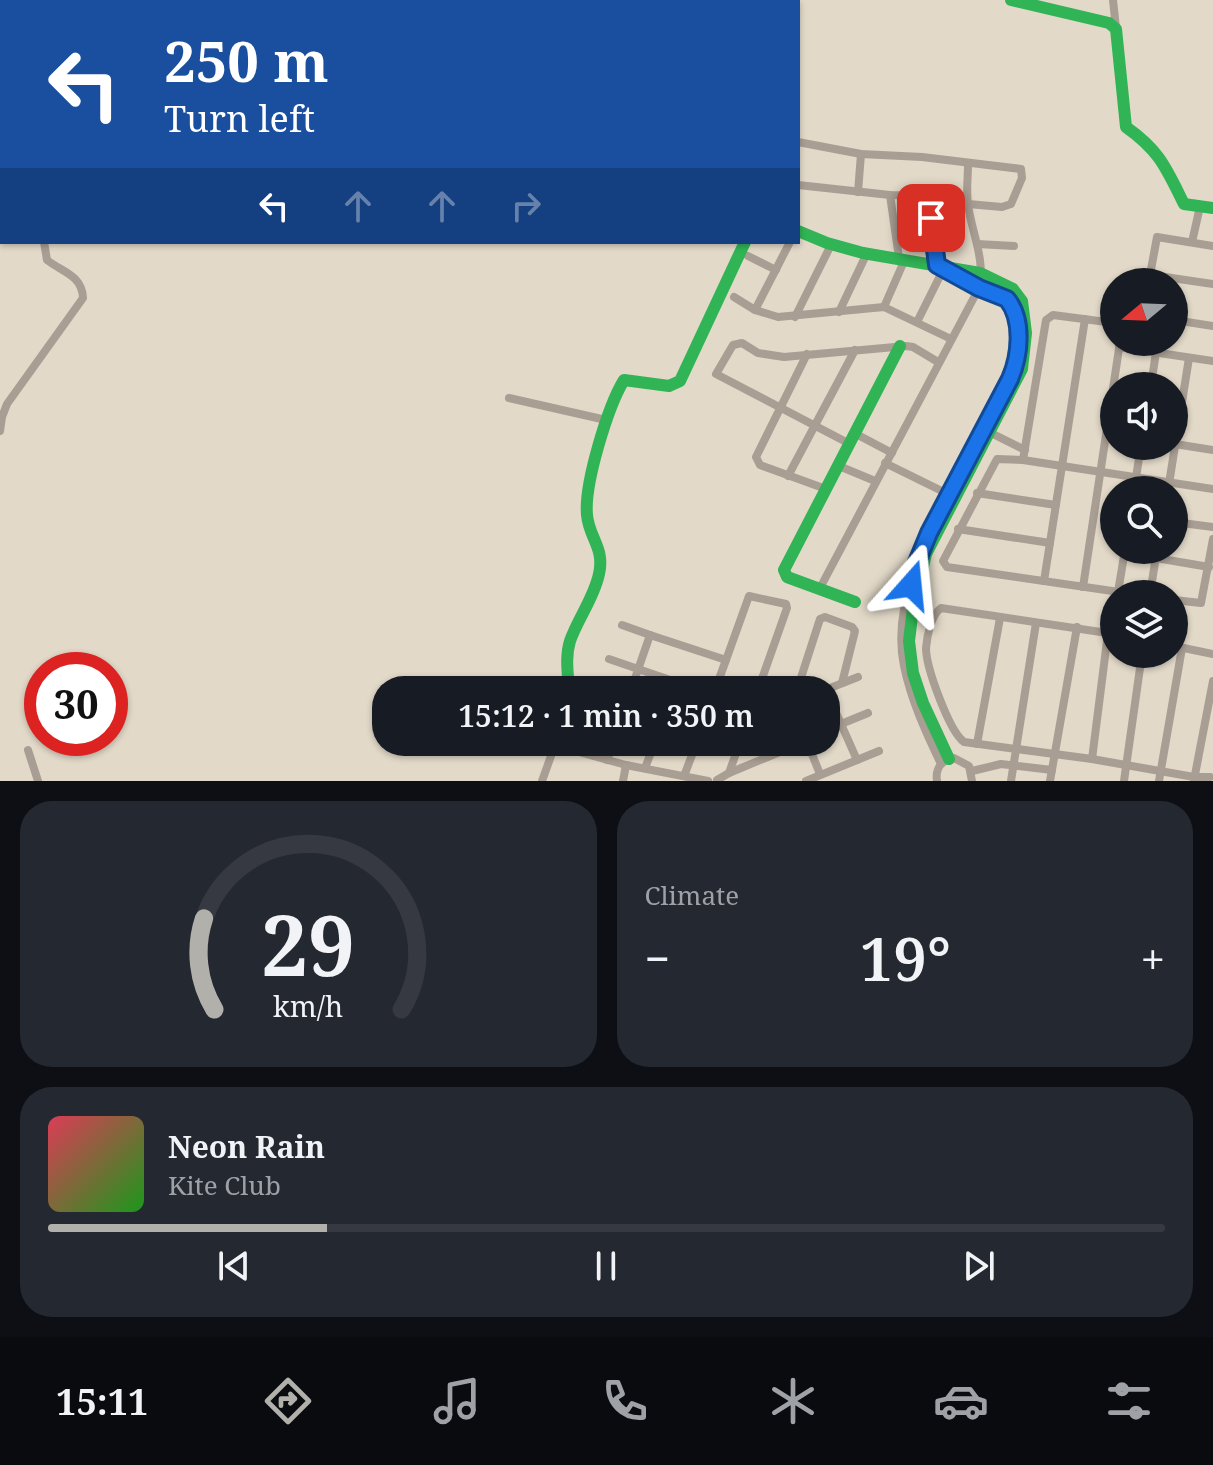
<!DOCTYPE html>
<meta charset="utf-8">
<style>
:root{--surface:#171b24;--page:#242831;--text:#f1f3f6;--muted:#9ea1a6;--line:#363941;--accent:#b2b0ab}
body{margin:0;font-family:"Noto Serif",serif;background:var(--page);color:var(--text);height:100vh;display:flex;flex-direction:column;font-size:30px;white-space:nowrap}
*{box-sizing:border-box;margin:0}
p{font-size:26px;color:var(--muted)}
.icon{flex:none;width:44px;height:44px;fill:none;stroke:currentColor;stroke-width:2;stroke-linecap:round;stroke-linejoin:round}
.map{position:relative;height:781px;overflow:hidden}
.details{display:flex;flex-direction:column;gap:20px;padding:20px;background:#0d0f14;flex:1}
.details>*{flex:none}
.top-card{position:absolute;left:0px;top:0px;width:800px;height:244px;box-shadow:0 2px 6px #0004;background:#1a4fa0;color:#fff;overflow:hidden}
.needle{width:52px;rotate:251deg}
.fabs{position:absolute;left:1100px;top:268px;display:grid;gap:16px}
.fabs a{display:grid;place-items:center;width:88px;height:88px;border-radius:50%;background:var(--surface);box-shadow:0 2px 6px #0004;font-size:40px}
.speed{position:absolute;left:24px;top:652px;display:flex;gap:16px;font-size:40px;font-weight:700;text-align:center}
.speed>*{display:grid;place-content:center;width:104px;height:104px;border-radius:50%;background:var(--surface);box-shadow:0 2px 6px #0004;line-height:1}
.speed .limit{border:12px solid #d22;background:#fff;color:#111}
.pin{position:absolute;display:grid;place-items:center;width:68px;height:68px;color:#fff;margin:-34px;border-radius:16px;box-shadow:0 4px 12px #0006}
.me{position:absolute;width:88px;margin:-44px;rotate:18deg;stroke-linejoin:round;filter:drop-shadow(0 0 6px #0008)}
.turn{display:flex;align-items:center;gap:28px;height:168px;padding:0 32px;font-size:36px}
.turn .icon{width:104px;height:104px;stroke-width:2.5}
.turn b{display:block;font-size:56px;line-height:68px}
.lanes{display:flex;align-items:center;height:76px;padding:0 32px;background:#0003;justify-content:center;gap:40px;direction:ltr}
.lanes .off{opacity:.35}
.big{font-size:60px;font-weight:600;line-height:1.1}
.details .tile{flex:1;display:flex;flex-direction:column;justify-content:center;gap:12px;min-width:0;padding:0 28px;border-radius:32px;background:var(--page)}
.details .dial{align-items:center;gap:0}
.dial svg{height:208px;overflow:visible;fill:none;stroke:var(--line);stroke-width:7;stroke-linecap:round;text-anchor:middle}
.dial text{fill:var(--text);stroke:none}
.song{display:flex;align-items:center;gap:24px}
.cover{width:96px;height:96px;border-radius:12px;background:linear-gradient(135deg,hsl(350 70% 55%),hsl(120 70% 35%))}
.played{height:8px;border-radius:4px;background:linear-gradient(90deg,var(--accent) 25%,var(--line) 25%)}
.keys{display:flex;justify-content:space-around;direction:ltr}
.heat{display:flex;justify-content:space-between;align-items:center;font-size:44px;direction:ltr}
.details .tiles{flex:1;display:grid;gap:20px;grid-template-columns:1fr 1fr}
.tile:last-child{grid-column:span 2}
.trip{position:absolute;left:372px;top:676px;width:468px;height:80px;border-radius:32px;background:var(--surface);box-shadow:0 2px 6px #0004;font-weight:600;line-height:80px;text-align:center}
.tabs{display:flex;height:128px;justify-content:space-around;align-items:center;background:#090b0e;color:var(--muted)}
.tabs .icon{width:56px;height:56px}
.tabs .selected{color:var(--accent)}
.tabs b{font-size:36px;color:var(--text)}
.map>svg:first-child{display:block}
</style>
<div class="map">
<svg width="1213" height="781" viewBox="0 0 1213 781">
<rect width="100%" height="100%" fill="#e2d9c8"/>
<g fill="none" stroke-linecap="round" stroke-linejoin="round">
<!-- street -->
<g stroke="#a99e93" stroke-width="8">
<path d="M22,0V2"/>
<path d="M781,0V2"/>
<path d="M1113,0L1116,28"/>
<path d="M540,2V0"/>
<path d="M0,15H2"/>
<path d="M798,142L861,154L922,157L1021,169L1022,178L1011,204L1002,207L968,204"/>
<path d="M798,185L890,195L967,196"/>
<path d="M858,192L861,154"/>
<path d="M929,194L937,265"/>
<path d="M890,195L899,258"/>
<path d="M1192,242L1199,211"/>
<path d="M977,244L1014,246"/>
<path d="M748,256L776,270"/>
<path d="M947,271C957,277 969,284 980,288C990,292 1001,294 1009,301C1027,319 1017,366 1007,386"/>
<path d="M1150,275L1157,237L1213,246"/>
<path d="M1130,282L1138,273L1213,284"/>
<path d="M734,297L755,310L778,317L884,307L951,339"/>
<path d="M884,307L905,259"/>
<path d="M755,310L790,242"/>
<path d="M839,312L867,253"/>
<path d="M795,317L831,245"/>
<path d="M1174,320L1213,326"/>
<path d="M917,322L945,266"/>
<path d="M1119,347L1213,361"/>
<path d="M807,354L756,457L760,465L826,489"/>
<path d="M1151,386L1156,352"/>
<path d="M509,398L606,420"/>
<path d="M985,430L1025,450"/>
<path d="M0,431L2,417L7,404L83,298C82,275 62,272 47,260L44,242"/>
<path d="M856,434L892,453"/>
<path d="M850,444L716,374L733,345L742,343L758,353L784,357L906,346L913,347L938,362"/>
<path d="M1175,444L1213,450"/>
<path d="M1023,460L1046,320L1053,315L1114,323"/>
<path d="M885,463L950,495"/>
<path d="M839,466L875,481"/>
<path d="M788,476L855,350"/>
<path d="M1134,490L1141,446"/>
<path d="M1168,490L1189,358"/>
<path d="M977,493L1056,505"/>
<path d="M1174,522L1213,527"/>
<path d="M958,529L1050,543"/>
<path d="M1156,558L1209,567"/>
<path d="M1044,581L1085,319"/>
<path d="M1083,587L1120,342"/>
<path d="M820,588L979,288C986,260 971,231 968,204C966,191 968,178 968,165"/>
<path d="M1118,592L1125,550"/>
<path d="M1133,594L947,567L943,561L997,459L1023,460L1213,489"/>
<path d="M1150,594L1157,550"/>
<path d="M1174,600L1201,603L1213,539"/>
<path d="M622,625L650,635"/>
<path d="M1114,634L941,608C931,615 927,636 926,648C926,667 949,731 964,742L1092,759L1194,777H1210"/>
<path d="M1174,646L1213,654"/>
<path d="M609,659L676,682L673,690"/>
<path d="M726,660L749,596L786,604L787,608L758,690"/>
<path d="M676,682L698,690"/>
<path d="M631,690L650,635L726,660L715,690"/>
<path d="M797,690L820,619L825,617L852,627L855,631L842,683"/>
<path d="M825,690L858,677"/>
<path d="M826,690L857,760"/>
<path d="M841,724L868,713"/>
<path d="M573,742L574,749L579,752L626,765L708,781"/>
<path d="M807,742L820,774"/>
<path d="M977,744L1000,618"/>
<path d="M28,750L38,781"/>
<path d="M1092,759L1108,633"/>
<path d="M607,760L614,742"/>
<path d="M941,764C926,733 911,700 904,666C891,604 926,540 955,487"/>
<path d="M645,768L655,742"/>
<path d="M972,771L1001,764L1052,770"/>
<path d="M729,773L804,742"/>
<path d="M684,776L697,742"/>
<path d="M717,780L729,773L740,742"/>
<path d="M1194,780L1213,681"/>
<path d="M542,781L556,742"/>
<path d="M623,781L626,765"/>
<path d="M806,781L879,751"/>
<path d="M937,781C935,768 942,760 954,758L969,766L972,781"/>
<path d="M1011,781L1036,623"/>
<path d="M1050,781L1077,627"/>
<path d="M1124,781L1142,654"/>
<path d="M1159,781L1182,648"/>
</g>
<!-- fast -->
<g stroke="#30b455" stroke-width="12">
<path d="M1011,0L1109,23L1116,29L1126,127C1160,151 1166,168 1184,204L1213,208"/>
<path d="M798,231L827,243L863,253L980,273L1013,289L1022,301L1026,333L1022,369L926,554L913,608L909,641L913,673L923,703L949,759"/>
<path d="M855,602L787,577L784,570L900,346"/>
<path d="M569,690C568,674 565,657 570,641C578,618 594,598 599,574C605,548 589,538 587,515C584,484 608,406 624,380L669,386L680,381L745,242"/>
</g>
</g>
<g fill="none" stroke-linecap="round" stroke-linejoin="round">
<defs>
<path id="route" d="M911,585L915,567L929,533L1010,379C1020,356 1024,320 1007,299L979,288L937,265L931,218"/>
</defs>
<!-- route casing -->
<use href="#route" stroke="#114b97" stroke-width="20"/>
<!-- route -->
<use href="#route" stroke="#1a73e8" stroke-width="14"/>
</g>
</svg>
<div class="fabs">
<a><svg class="needle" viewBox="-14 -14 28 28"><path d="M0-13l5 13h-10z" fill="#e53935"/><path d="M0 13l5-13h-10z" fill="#9ea1a6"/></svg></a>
<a><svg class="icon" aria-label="sound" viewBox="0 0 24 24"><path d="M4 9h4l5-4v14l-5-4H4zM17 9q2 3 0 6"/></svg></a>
<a><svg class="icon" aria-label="search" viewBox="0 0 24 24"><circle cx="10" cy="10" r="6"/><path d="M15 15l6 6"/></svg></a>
<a><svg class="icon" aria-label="layers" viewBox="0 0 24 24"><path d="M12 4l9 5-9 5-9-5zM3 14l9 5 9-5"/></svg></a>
</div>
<div class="speed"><div class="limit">30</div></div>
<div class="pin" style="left:931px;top:218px;background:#d93025"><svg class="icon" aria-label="arrive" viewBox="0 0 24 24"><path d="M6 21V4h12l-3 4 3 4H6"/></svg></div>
<svg class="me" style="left:911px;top:585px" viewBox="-20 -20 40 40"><path d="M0-17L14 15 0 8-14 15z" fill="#1a73e8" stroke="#fff" stroke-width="4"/></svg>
<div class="trip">15:12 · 1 min · 350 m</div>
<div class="top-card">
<div class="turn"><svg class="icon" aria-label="left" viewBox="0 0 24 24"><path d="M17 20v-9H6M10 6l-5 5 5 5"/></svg><div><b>250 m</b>Turn left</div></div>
<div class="lanes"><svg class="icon" aria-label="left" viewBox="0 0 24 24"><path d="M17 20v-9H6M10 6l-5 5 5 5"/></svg><svg class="icon off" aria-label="ahead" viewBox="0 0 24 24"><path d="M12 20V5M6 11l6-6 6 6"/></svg><svg class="icon off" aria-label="ahead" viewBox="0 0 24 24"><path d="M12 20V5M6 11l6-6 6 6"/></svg><svg class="icon off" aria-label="right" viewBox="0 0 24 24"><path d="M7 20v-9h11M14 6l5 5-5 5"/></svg></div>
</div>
</div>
<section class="details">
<div class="tiles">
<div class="tile dial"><svg viewBox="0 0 100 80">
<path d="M14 69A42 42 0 1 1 86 69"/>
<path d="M14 69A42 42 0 0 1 10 34" stroke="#b2b0ab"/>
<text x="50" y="56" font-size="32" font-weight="700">29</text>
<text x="50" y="72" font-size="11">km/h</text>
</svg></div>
<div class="tile"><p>Climate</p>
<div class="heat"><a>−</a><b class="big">19°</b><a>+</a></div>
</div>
<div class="tile">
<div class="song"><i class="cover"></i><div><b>Neon Rain</b><p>Kite Club</p></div></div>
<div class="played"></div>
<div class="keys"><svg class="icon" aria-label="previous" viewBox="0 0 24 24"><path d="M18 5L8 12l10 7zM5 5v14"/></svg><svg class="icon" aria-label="pause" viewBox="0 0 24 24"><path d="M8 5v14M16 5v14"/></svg><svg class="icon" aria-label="next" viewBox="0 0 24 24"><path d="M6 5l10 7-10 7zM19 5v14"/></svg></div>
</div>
</div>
</section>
<nav class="tabs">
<b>15:11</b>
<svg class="icon selected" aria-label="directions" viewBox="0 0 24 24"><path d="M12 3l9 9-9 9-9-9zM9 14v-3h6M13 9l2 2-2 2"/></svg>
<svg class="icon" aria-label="music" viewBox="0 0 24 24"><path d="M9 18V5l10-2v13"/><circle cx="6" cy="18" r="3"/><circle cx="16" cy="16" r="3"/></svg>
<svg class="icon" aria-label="phone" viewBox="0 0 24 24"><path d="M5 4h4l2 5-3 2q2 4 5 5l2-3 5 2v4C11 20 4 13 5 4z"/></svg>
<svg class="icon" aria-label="climate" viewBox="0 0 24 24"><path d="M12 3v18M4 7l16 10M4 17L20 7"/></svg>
<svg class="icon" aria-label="car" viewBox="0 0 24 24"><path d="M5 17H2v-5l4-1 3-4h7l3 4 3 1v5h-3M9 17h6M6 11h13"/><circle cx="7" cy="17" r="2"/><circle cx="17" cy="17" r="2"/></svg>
<svg class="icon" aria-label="filters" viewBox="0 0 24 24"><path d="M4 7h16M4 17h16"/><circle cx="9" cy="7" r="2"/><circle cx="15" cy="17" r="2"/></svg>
</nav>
